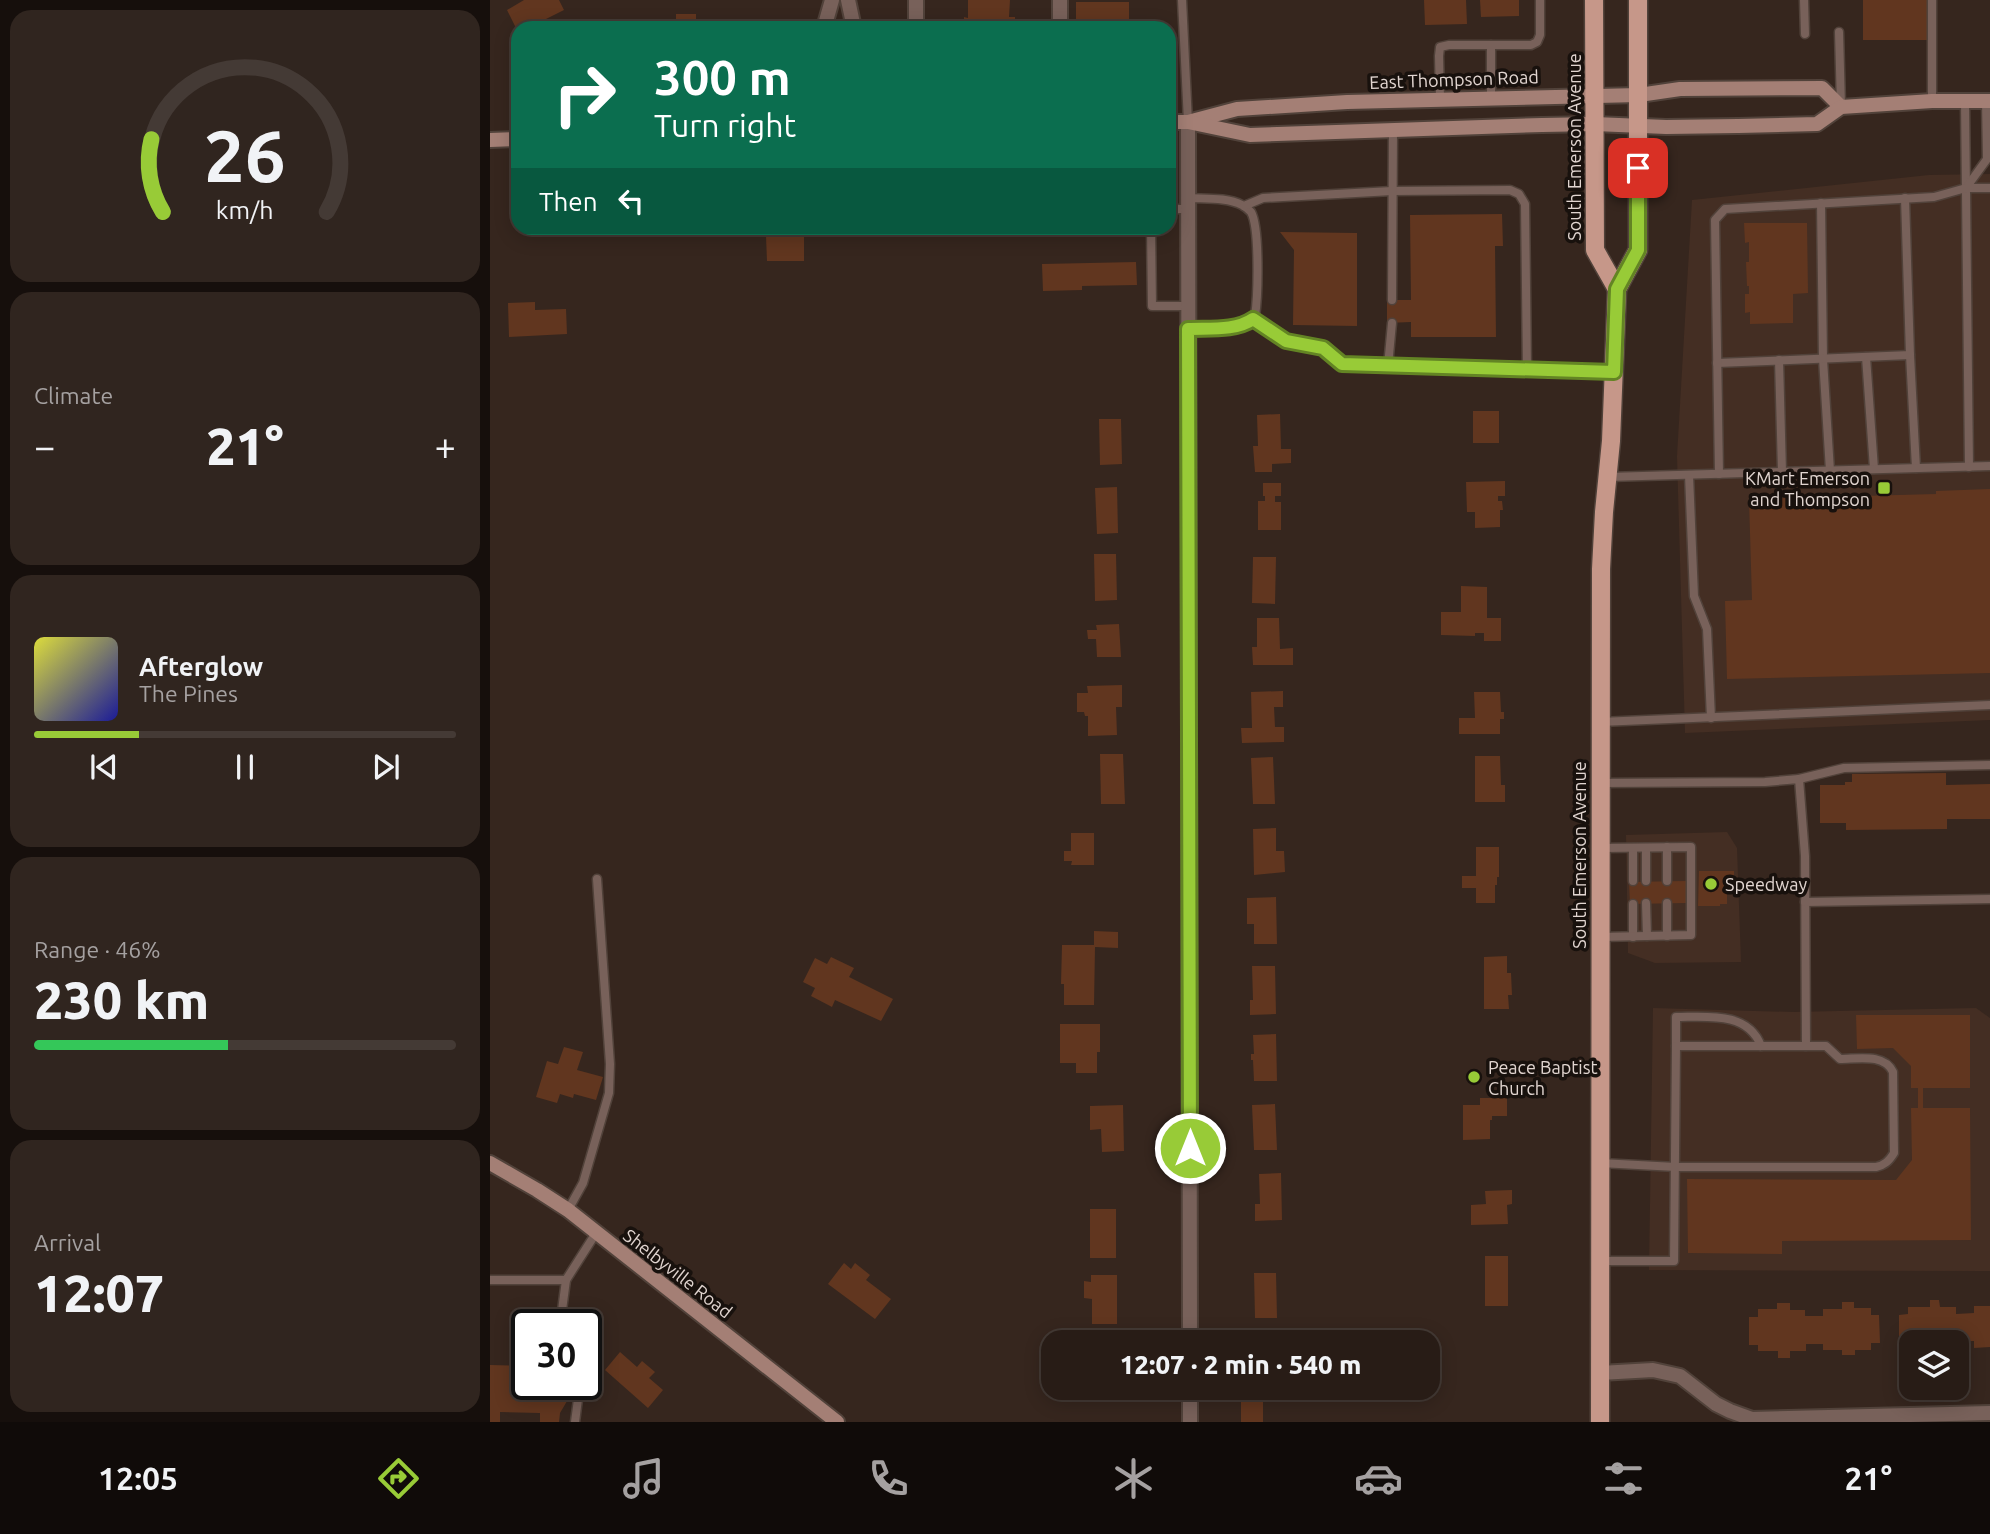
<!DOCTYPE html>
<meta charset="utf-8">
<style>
:root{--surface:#281c16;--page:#30251f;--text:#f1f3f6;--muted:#a5a1a1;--line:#443a35;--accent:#98cb37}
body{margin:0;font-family:Ubuntu,sans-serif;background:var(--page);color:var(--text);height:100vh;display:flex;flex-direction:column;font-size:26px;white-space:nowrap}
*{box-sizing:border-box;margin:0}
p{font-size:23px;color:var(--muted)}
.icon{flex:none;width:38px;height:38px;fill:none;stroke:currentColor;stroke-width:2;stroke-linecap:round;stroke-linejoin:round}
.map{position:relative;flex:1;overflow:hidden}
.drawer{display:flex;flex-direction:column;gap:10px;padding:10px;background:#160f0c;width:490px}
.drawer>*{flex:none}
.guide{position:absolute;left:21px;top:21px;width:665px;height:214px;border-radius:21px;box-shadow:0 4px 18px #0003,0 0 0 2px var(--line);background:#0b6e4f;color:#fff;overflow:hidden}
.tools{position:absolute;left:1409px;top:1330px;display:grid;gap:14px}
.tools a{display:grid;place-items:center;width:70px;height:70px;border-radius:14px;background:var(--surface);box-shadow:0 4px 18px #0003,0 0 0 2px var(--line);font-size:35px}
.speed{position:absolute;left:21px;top:1309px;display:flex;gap:14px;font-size:35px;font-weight:700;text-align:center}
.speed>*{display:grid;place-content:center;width:91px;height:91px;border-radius:50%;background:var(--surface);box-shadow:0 4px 18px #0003,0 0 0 2px var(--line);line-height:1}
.speed .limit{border:4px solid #111;border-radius:10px;background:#fff;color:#111}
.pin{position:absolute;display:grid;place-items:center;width:60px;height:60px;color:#fff;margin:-30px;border-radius:14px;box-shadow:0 4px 10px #0006}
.me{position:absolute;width:77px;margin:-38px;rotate:0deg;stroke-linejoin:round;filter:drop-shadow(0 0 5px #0008)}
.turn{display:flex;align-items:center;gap:24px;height:147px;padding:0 28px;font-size:32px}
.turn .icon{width:91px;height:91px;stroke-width:2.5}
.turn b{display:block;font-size:49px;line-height:60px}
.then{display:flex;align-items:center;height:66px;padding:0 28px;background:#0003;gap:14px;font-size:26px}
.big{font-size:52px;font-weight:800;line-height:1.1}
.drawer .card{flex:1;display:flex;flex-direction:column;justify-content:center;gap:10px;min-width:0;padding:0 24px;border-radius:21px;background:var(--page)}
.drawer .dial{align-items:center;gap:0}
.dial svg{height:182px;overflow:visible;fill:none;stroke:var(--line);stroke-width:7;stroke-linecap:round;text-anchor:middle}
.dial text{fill:var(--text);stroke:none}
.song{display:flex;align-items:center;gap:21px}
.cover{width:84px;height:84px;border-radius:10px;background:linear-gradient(135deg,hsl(60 70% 55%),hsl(240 70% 35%))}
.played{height:7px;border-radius:4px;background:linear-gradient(90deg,var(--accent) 25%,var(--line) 25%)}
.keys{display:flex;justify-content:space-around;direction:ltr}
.heat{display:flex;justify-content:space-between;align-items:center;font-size:38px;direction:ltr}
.charge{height:10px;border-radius:5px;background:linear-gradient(90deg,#34c759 46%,var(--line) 0)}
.trip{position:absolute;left:551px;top:1330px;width:399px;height:70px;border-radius:21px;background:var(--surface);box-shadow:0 4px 18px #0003,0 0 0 2px var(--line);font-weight:800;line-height:70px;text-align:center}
.tab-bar{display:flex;height:112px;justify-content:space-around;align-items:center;background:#100b09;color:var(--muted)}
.tab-bar .icon{width:49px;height:49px}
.tab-bar .active{color:var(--accent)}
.tab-bar b{font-size:32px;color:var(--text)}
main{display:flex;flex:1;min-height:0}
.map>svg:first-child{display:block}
</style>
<main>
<section class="drawer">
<div class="card dial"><svg viewBox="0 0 100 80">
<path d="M14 69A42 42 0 1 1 86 69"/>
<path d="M14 69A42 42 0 0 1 9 37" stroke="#98cb37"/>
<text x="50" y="56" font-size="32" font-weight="700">26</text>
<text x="50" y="72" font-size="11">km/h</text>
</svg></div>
<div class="card"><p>Climate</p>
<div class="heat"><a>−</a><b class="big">21°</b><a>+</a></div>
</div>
<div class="card">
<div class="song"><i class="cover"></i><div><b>Afterglow</b><p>The Pines</p></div></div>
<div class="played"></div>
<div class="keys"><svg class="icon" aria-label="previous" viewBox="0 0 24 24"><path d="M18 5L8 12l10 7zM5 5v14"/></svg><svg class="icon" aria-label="pause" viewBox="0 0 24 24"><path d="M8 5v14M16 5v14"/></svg><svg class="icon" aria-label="next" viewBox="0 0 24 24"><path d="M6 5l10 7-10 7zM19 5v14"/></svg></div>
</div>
<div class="card"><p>Range · 46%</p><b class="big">230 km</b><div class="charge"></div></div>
<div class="card"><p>Arrival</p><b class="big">12:07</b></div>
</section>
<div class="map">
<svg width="1500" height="1422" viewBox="0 0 1500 1422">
<rect width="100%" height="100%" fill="#36261e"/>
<!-- built -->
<g fill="#442e23">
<path d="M1500,174V720L1195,733L1187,456L1202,200L1439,175Z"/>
<path d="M1237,832L1247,848L1251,962L1165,963L1138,953L1136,835Z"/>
<path d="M1163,1008L1303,1012L1486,1008L1500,1018V1271L1159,1270Z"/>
</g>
<!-- building -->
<g fill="#61361f">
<path d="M34,0H69L74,10L54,20L58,26L54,28H28V32L17,10Z"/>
<path d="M478,0H520L519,17H525V28H474V17L478,18Z"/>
<path d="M934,0H976L977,24L935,25Z"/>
<path d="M990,0H1029V16L991,17Z"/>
<rect x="1373" y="0" width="64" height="40"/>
<path d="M586,2H639V28H616V25H586Z"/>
<path d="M186,14H206V21H237L238,28H169V22H186Z"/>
<path d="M1012,214L1013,246H1005L1006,337H921V322L897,323V300H921L920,215Z"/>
<path d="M1254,223H1317L1318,293L1303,294V323L1260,324V312L1255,313V294H1259V286H1257L1256,262H1259V242L1255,243Z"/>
<path d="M790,232L867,233V326L803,325L804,250Z"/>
<path d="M276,236H314V261H277Z"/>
<path d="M646,262L647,285L592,286V290L553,291L552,264Z"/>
<path d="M45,302V310L76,309L77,334L19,337L18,303Z"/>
<rect x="983" y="411" width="26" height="32"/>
<path d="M790,414L791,449H801V463L782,464V472H765L763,446H768L767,415Z"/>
<path d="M609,419H631L632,464L610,465Z"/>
<path d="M1015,481V496H1008V501H1012L1013,510H1010V527L985,528V512H977L976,482Z"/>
<path d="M773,483H791V496H785V502H791V530H768V501H775V496H773Z"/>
<path d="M627,487L628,533L607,534L605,488Z"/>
<path d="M1500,489V673L1237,679L1235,601L1262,600L1259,499L1446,494V491Z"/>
<path d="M604,554H626L627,600L605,601Z"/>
<path d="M763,557H786L785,604L762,603Z"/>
<path d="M971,586L997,587V618H1011V641H994V633H985V636L951,635V612H971Z"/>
<path d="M767,618H789L790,649L803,648V665H763L762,647H767Z"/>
<path d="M629,624L631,657H607L606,639H598L597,630H607L606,625Z"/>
<path d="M632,685V707H626L627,735L598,736V716H595L594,712H587V693H598L597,686Z"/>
<path d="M793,691V707H784L785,727H794V742L752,743L751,728H762L761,692Z"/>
<path d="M984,692H1010L1011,712H1014V719H1010V734H969V718H985Z"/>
<path d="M610,754H633L635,804H611Z"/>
<path d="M985,756H1010L1011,785H1015V802H985Z"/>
<path d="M783,757L785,804H763L761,758Z"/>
<path d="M1456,773V785L1500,784V819H1457V829L1356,830V823H1330V785H1355V782H1362V774Z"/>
<path d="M786,828V851H794L795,872L764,875L763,829Z"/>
<path d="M581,833H604V865H581L582,861H574V851H581Z"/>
<path d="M986,847H1009V877H1007V885H1005V903H986V888H972V876H986Z"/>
<path d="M1209,871H1244V890L1237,889V904H1230V906H1208Z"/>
<path d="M1196,881V903L1140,904L1139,882Z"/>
<path d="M786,897L787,944H764V924H757V898Z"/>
<path d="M604,931L628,932V948L605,947L604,1005H574V984H571L572,945H604Z"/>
<path d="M1017,956V973H1021L1022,995H1018L1019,1009H994V957Z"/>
<path d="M341,957L364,968L359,977L403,999L391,1021L345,1000L342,1007L321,996L325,988L313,982L325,958L337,964Z"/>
<path d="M762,966H785L786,1014L760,1015V1000H763Z"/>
<path d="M1366,1015H1480V1088H1433V1108H1480L1481,1240L1292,1241V1254L1198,1253L1197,1179L1406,1180L1422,1160L1421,1108H1428V1088H1421V1066L1403,1048L1367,1049Z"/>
<path d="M570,1024H610V1052H607V1073H586V1063H570Z"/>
<path d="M786,1034L787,1081H764L763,1060H761V1054H764L763,1035Z"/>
<path d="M74,1047L93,1052L87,1070L113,1077L106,1100L84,1094L83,1098L70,1094L67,1103L46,1097L57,1061L68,1064Z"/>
<path d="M990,1098H1017V1116H1002V1120H1000V1139L973,1140V1105H990Z"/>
<path d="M785,1104L787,1150H764L762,1105Z"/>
<path d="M633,1105L634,1151L612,1152L611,1129L600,1130V1106Z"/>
<path d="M791,1173L792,1220L765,1221V1204H770L769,1174Z"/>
<path d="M1022,1190V1204L1017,1205L1018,1224L981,1225V1205L996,1204L995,1191Z"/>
<rect x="600" y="1209" width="26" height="49"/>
<rect x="995" y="1256" width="23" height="50"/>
<path d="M354,1263L361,1269L365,1263L380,1275L376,1280L401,1299L385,1319L338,1284Z"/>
<path d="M764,1273H786L787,1318H765Z"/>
<path d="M601,1275H627V1324H602V1299L594,1298V1281L601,1282Z"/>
<path d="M1440,1300H1449L1450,1307H1466V1314L1484,1313V1306H1500V1347L1484,1348V1341L1421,1342V1349H1418V1343H1409V1315L1418,1314V1307H1440Z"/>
<path d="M1352,1302H1364V1308H1381V1315H1389L1390,1343H1381V1350H1365V1355H1352V1350H1333V1344H1316V1351H1300V1358H1288V1351H1268V1345H1259V1317H1268V1309H1287V1303H1300V1310H1315V1316H1333V1309H1352Z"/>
<path d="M130,1352L147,1367L152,1361L165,1372L159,1378L173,1390L158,1408L115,1370Z"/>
<path d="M0,1365L37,1366V1384H80L83,1391L70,1413L69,1422H50V1413L10,1412V1422H0Z"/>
<path d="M741,1388H773V1422H751V1392L741,1393Z"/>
</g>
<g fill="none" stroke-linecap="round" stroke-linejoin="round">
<defs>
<g id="lane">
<path d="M692,0L698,122"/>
<path d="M1314,0L1315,34"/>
<path d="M1442,0V101"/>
<path d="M1349,32L1351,106"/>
<path d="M1001,45V98"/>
<path d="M950,99L949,56L950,47L959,45H1041L1047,42L1050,35V0"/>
<path d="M1475,101L1479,467"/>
<path d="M1476,188L1497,159L1496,101"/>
<path d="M698,198C715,199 737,197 752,205C754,206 760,211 761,212C770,228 768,297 765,316C750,332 719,328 698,329"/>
<path d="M1331,203L1333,359L1340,471"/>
<path d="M754,206L773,198L902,191L1020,190L1029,194L1035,204L1037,370"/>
<path d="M679,209H698"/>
<path d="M560,228V229L661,228"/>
<path d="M661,228L662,306H698"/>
<path d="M902,300L903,130"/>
<path d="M763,319L796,341L833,348L852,364L898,366"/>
<path d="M902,323L898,366L1124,372"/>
<path d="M1420,355L1426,468"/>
<path d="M1376,357L1384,469"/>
<path d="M1289,360L1292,472"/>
<path d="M1227,363L1420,355L1415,198"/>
<path d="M1229,474L1225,220L1235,209L1444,197L1476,188H1500"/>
<path d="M1199,475L1204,596L1217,629L1221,718"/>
<path d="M1118,477L1500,466"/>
<path d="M1110,722L1500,705"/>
<path d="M1309,779L1354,768L1500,765"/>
<path d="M1110,783L1275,782L1309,779L1315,856L1316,1046"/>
<path d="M1177,847V881"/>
<path d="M1143,848V881"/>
<path d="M1156,848V881"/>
<path d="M1315,902L1500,899"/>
<path d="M1156,903L1157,936"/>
<path d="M1177,903V936"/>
<path d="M1143,904V937"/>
<path d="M1110,937L1201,935V847L1111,848"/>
<path d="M1186,1046V1017C1216,1017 1258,1011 1271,1046"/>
<path d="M1110,1163L1186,1167H1386C1395,1165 1399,1161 1404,1153L1403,1072C1394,1053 1368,1059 1350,1059L1336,1046H1186L1184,1261H1110"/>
<path d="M78,1210L93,1183L119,1093L120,1064L107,879"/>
<path d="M0,1280H76"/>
<path d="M74,1325L71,1318L76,1280L106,1233"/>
<path d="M85,1422L90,1384"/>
</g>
<g id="street">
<path d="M358,0L364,28"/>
<path d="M426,0V28"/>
<path d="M570,0V28"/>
<path d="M334,28L342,0"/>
<path d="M698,122L700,1342"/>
<path d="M1110,1373L1163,1370L1190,1376L1226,1404L1240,1411L1262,1419L1500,1413"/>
<path d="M700,1388V1422"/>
</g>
<g id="secondary">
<path d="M679,122H698L747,109L857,102L1149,95L1190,89L1332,88L1351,107"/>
<path d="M698,122L760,135L1052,125L1105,124L1176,127L1248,126L1327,124L1351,107L1442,101H1500"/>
<path d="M0,140L28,139"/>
<path d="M0,1163L47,1190L78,1210L347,1422"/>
</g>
<g id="primary">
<path d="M1104,0L1105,250L1127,289"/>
<path d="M1110,1422L1111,569L1114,512L1121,441L1127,289L1148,250V0"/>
</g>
</defs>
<!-- lane casing -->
<use href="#lane" stroke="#51423a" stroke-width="11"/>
<!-- street casing -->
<use href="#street" stroke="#51423a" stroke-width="18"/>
<!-- secondary casing -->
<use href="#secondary" stroke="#51423a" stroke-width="18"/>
<!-- primary casing -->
<use href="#primary" stroke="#51423a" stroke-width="21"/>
<!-- lane -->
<use href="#lane" stroke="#78615a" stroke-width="8"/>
<!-- street -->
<use href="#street" stroke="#78615a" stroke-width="14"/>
<!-- secondary -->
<use href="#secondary" stroke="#a47f75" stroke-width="14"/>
<!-- primary -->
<use href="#primary" stroke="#c69789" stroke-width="18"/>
</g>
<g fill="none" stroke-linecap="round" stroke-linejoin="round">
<defs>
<path id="route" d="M700,1148L698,329C719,328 746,331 763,319L796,341L833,348L852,364L1124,372L1127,289L1148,250V168"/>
</defs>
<!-- route casing -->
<use href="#route" stroke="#638424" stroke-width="18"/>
<!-- route -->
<use href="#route" stroke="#98cb37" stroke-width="12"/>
</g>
<!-- markers -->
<g fill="#98cb37" stroke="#18110d" stroke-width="2.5">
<rect x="1387" y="481" width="14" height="14" rx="3.5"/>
<circle cx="1221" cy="884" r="7"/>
<circle cx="984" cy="1077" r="7"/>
</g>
<g text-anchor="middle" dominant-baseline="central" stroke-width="7" stroke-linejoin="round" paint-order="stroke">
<!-- street labels -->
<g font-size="18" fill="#e1d5d0" stroke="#18110d">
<text transform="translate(964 79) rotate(-2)">East Thompson Road</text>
<text transform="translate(1084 147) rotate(-90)">South Emerson Avenue</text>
<text transform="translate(1089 855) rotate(-90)">South Emerson Avenue</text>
<text transform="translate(188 1273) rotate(38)">Shelbyville Road</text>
</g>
<!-- poi labels -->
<g font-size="18" fill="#e1d5d0" stroke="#18110d" text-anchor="start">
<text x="1380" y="478" text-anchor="end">KMart Emerson<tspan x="1380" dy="21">and Thompson</tspan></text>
<text x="1235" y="884">Speedway</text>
<text x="998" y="1067">Peace Baptist<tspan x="998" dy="21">Church</tspan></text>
</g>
</g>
</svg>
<div class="tools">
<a><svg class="icon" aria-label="layers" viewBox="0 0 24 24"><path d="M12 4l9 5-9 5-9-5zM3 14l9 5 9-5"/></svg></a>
</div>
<div class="speed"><div class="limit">30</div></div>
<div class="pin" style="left:1148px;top:168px;background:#d93025"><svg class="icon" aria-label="arrive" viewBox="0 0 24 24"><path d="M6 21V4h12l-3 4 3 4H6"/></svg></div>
<svg class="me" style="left:700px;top:1148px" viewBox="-20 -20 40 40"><circle r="17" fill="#98cb37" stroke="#fff" stroke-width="3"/><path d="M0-11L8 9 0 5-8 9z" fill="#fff"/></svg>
<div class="trip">12:07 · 2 min · 540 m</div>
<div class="guide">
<div class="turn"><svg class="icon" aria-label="right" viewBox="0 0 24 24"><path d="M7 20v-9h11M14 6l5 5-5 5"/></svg><div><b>300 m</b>Turn right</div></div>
<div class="then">Then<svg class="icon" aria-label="left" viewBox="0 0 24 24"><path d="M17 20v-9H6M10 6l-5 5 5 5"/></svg></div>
</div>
</div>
</main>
<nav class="tab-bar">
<b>12:05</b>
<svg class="icon active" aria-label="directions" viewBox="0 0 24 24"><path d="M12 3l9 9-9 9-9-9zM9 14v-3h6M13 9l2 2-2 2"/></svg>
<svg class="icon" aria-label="music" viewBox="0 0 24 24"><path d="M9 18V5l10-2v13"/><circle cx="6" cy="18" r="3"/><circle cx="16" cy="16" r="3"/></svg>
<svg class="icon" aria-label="phone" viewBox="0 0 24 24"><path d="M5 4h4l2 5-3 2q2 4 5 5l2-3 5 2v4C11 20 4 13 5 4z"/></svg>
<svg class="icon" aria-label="climate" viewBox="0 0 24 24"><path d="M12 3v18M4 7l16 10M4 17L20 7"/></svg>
<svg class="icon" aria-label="car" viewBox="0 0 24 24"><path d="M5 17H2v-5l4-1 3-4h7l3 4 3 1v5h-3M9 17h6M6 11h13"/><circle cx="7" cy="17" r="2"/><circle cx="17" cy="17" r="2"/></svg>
<svg class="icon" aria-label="filters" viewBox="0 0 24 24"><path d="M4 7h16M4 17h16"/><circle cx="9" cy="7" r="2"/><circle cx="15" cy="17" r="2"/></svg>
<b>21°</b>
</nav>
